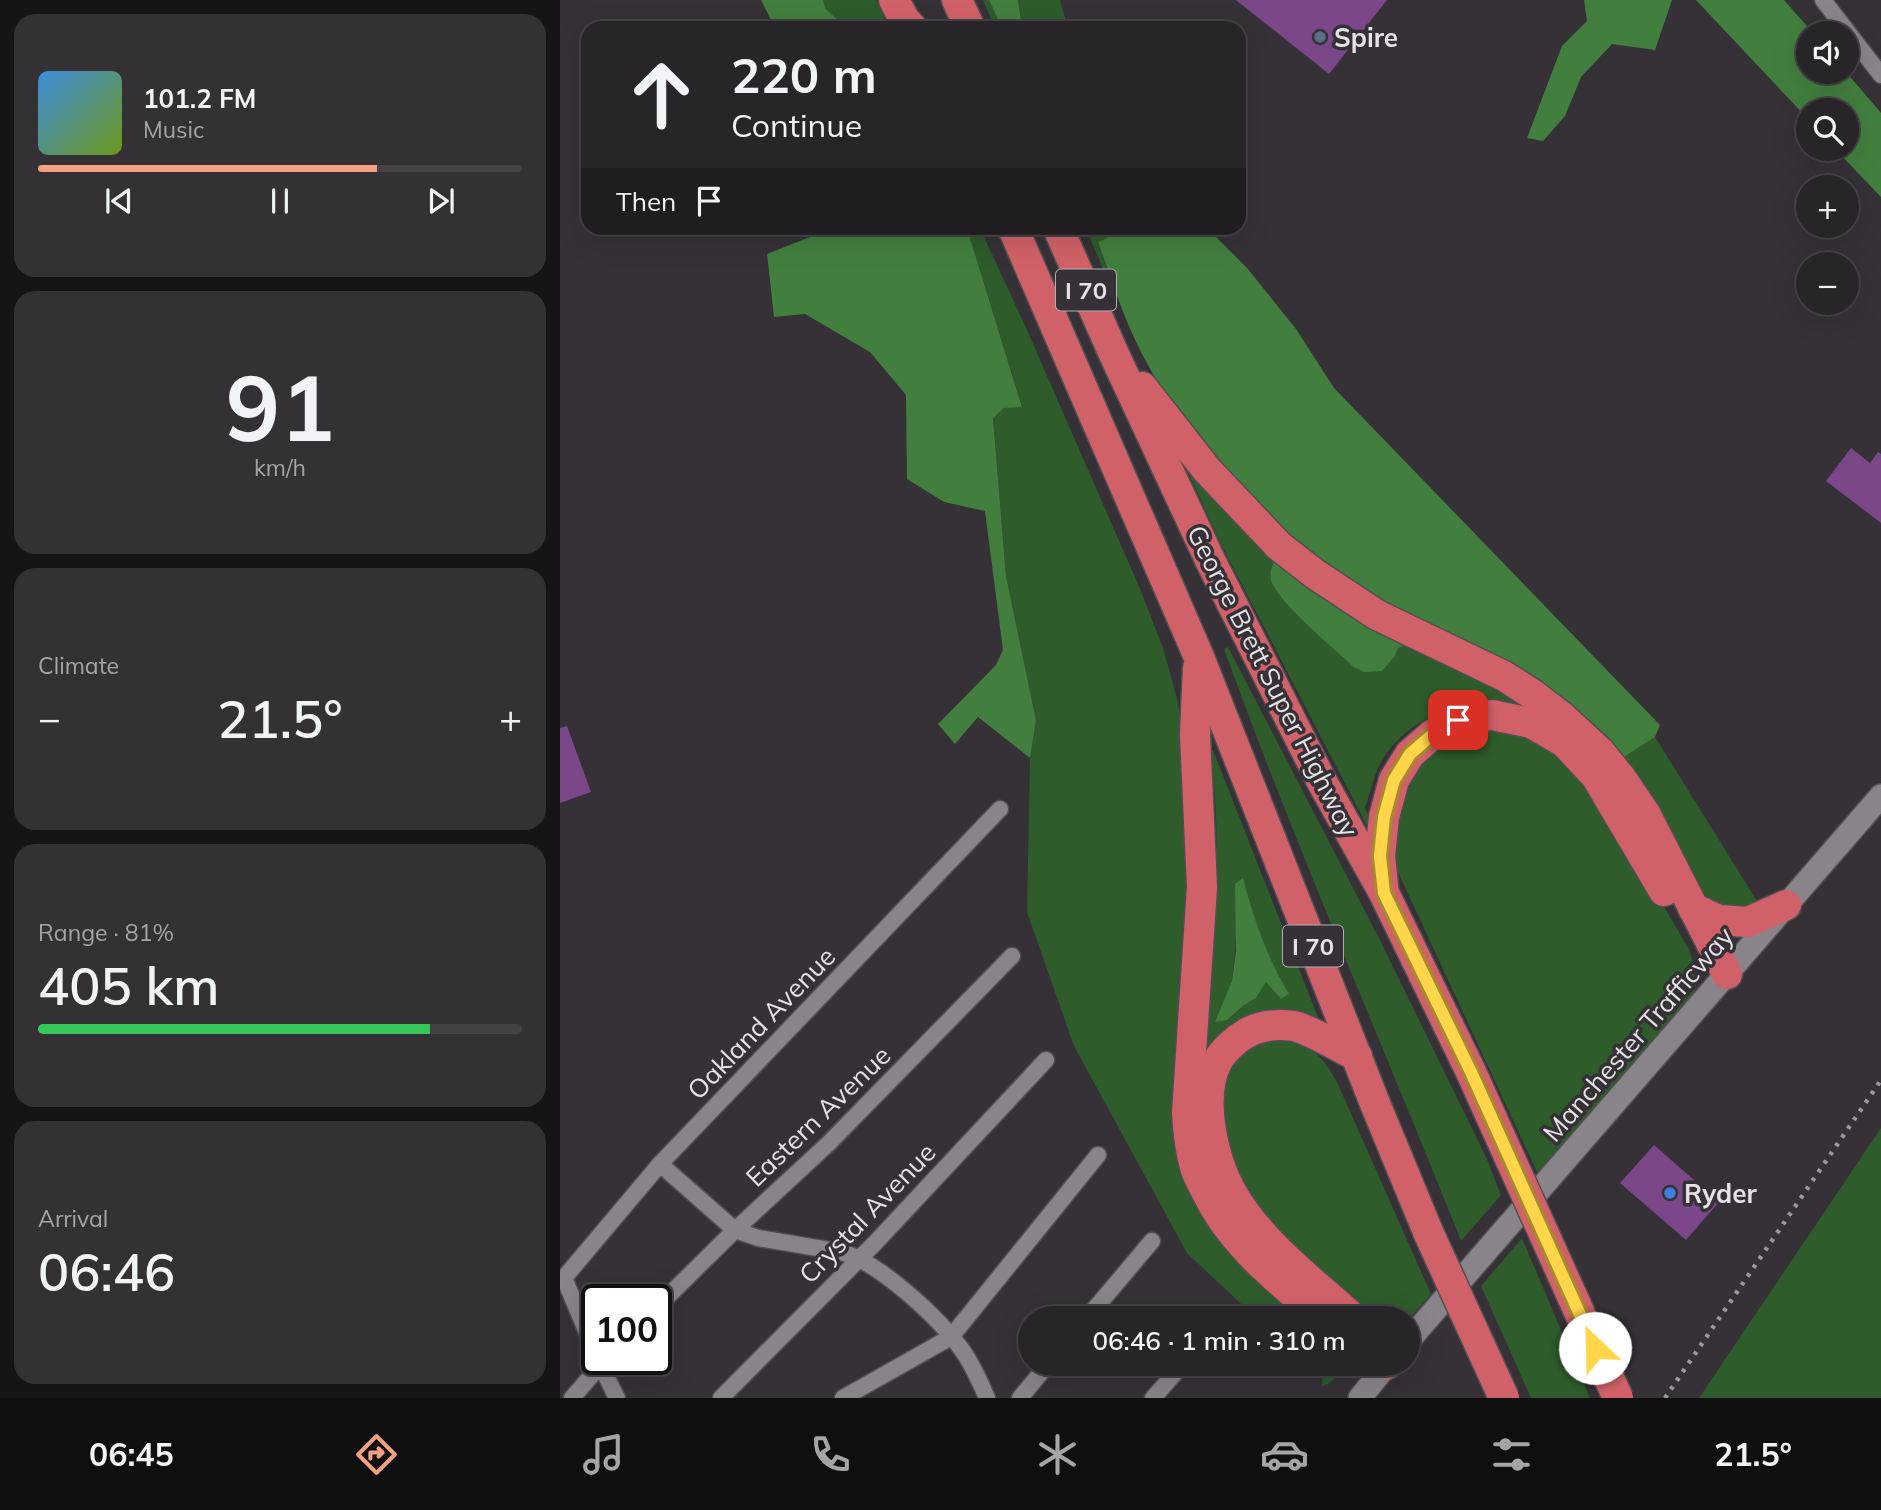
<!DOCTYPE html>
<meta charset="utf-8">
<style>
:root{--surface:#282528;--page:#343134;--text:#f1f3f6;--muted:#a5a5a8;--line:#444245;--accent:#f2a081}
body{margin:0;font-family:Mulish,sans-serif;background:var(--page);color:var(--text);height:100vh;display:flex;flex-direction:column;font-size:26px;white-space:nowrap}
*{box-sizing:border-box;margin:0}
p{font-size:23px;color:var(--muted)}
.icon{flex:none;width:38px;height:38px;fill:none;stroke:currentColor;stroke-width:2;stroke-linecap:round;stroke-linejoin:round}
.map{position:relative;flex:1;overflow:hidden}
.drawer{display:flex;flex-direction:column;gap:14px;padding:14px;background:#161416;width:560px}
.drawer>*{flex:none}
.top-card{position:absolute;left:21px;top:21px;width:665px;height:214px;border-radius:21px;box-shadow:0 7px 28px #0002,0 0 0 2px var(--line);background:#282528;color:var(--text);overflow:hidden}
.fabs{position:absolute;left:1236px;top:21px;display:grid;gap:14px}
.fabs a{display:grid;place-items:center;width:63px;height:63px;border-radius:50%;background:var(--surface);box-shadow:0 7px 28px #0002,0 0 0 2px var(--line);font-size:35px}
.speed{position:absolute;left:21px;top:1284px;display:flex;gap:14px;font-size:35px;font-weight:700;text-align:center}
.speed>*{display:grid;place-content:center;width:91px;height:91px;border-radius:50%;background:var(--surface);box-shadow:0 7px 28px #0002,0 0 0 2px var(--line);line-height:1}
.speed .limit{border:4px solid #111;border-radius:10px;background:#fff;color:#111}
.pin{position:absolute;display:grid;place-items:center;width:60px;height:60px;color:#fff;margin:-30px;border-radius:14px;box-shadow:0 4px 10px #0006}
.me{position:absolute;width:77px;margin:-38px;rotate:336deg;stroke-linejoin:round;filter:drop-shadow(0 0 5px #0008)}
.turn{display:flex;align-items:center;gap:24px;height:147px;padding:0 35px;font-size:32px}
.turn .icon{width:91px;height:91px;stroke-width:2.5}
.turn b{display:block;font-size:49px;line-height:60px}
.then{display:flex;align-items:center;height:66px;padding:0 35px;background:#0003;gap:14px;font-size:26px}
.big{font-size:52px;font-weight:600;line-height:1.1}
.drawer .widget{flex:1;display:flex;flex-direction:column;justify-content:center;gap:10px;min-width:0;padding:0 24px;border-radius:21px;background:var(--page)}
.drawer .dial{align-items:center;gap:0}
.dial b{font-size:91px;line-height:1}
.song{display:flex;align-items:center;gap:21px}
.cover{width:84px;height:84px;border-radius:10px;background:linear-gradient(135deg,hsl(210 70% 55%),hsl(80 70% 35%))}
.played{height:7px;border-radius:4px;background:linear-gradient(90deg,var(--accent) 70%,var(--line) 70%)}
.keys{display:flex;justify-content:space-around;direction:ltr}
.heat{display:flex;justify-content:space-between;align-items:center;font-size:38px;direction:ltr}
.charge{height:10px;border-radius:5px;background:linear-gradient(90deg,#34c759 81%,var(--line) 0)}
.trip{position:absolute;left:458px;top:1306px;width:402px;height:70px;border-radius:35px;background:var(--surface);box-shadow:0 7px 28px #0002,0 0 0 2px var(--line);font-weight:600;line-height:70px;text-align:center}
.menu{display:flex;height:112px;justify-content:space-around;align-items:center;background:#100f10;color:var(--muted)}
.menu .icon{width:49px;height:49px}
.menu .active{color:var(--accent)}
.menu b{font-size:32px;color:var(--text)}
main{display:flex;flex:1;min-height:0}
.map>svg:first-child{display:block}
</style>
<main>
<section class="drawer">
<div class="widget">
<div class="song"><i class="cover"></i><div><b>101.2 FM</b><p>Music</p></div></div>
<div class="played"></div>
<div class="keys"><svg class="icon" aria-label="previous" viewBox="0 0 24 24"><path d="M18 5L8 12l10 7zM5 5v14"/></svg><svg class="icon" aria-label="pause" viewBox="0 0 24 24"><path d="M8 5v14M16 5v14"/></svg><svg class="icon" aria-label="next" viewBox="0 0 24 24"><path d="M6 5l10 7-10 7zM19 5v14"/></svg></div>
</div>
<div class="widget dial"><b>91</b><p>km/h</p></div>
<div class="widget"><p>Climate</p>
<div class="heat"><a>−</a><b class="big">21.5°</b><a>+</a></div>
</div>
<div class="widget"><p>Range · 81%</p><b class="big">405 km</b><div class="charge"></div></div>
<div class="widget"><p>Arrival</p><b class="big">06:46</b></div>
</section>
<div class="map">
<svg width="1321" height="1398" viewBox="0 0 1321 1398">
<rect width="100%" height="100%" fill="#353136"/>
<!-- green -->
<g fill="#2e5c2b" fill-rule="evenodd">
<path d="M263,0H316L329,28H286L264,8Z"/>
<path d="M423,0H429L442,28H435Z"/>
<path d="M458,0H500L508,28H462Z"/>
<path d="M407,228H420L467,330L581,591L603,648L617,698L625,741L633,840L615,1101L743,1318H696L627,1253L514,1046L467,912L470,758L476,720L446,576L433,417L444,408L462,406Z"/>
<path d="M526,228H568L538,242L552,284L545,274Z"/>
<path d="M620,455L835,656L838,648L847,645L924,681L965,704L962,708C948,706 932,703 918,704C880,705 836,731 819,766C813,779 810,794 805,808L809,816L807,826L661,544Z"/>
<path d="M668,647L821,942L926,1157L941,1195L901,1241C823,1044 736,849 664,649Z"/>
<path d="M928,725L977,734L1037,793L1129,949C1135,969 1142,980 1130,999L978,1174L837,870L830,841L836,794L880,738Z"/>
<path d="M1095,737L1202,909H1151L1059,760Z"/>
<path d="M653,750L761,1025L724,1013L641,1075C649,968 666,858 650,751ZM682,879L700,937L718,976L728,994L721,999L706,981L696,998L683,1006L667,1020L656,1022L672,981Z"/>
<path d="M726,1036C755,1050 761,1054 777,1082L871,1294L849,1319V1318H816L812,1316L719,1234L682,1188L665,1142L661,1087L672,1060L696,1041Z"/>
<path d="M1321,1128V1398H1139Z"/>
<path d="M962,1238L1030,1398H971L921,1286Z"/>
<path d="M756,1363H779C777,1378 775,1380 762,1387L763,1369Z"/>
</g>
<!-- forest -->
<g fill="#427f3e">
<path d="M201,0H263L265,8L286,28H215Z"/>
<path d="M429,0H458L462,28H442Z"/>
<path d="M1024,0H1112L1095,50L1052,44L1021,77L1005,116L983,141L967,138L1002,46L1027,21Z"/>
<path d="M1136,0H1224L1253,33H1248V72H1286L1321,113V197L1275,149H1286V110H1248V119Z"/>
<path d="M267,228H407L462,407L444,408L433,418L446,576L476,720L470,758L418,717L395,744L378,724L436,665L443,650L425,511L384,502L347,479L346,395L310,352L245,314L214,317L207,254L260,233Z"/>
<path d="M568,228H647L687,268L736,329L774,388L1100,725L1095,737L1059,760C1043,740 1026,718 1006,701C956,658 892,638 834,607C741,558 638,458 588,365C566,326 553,284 538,242Z"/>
<path d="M716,558L847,645L838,648L835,656L822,671L804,672L794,667C775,649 718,603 711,580C709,572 713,565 716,558Z"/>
<path d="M683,878C694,919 707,958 729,994L721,999L706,982L696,998L683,1006L667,1020L655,1022L672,981L676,950L675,884Z"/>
</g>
<!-- building -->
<g fill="#7b4789">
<path d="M676,0H827L769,74Z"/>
<path d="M1291,448L1310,463L1318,452L1321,454V523L1266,481Z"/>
<path d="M7,726L31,792L0,803V728Z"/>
<path d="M1094,1145L1159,1202L1126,1240L1060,1183Z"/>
</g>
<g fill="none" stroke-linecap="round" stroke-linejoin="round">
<defs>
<g id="minor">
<path d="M1263,0L1321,75"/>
<path d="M100,1164L175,1230L198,1238L281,1252C319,1262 379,1318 402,1350C413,1365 420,1382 427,1398"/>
<path d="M96,1308L175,1230L269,1143L452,956"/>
<path d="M527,1318L592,1241"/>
<path d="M37,1356L4,1278L100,1164L440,809"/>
<path d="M38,1360L57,1398"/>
<path d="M12,1398L45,1360"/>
<path d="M161,1398L315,1243L486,1060"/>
<path d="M283,1398L391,1337L538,1155"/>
<path d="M460,1398L489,1363"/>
<path d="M593,1398L624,1363"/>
</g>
<g id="secondary">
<path d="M849,1340L1321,796"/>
<path d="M800,1398L828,1363"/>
</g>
<g id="motorway">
<path d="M334,0L344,19L352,28"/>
<path d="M397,0L410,28"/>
<path d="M453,228L639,657L816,1106L869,1234"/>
<path d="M498,228L553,352L650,560L761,780L824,893L911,1072"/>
<path d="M582,387L647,470L719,546L755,574L817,615L944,676L972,694L1002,717L1040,752L1061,778L1086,815L1167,974"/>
<path d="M638,668L635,735L642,887L627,1113C628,1131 630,1149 635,1167C637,1175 642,1183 646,1191C671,1244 718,1280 762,1318"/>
<path d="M823,886L820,856L824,817L834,780L850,754L872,735L898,720L932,715L971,723L1004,742L1036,776L1104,891"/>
<path d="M1133,908L1159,920L1188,922L1226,905"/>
<path d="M793,1318C750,1279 700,1243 671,1191C653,1158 639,1098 657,1062C662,1052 670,1045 679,1038C695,1026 714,1023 734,1026C749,1029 782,1049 797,1056"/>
<path d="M825,1363L827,1364"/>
</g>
</defs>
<!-- minor casing -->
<use href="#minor" stroke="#514e52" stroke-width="19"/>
<!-- secondary casing -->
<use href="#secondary" stroke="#514e52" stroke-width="26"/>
<!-- motorway casing -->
<use href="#motorway" stroke="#514e52" stroke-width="33"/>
<!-- minor -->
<use href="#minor" stroke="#89848a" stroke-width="16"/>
<!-- secondary -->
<use href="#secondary" stroke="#89848a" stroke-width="23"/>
<!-- motorway -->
<use href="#motorway" stroke="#d16169" stroke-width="30"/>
<!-- rail -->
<path stroke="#9d9a9e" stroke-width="4.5" stroke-dasharray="3.5 7" stroke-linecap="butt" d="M1105,1398L1321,1080"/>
<defs>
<g id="motorway-bridge">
<path d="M911,1072L1058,1398"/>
<path d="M869,1234L944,1398"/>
</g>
</defs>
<!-- motorway-bridge casing -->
<use href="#motorway-bridge" stroke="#514e52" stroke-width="33" stroke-linecap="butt"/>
<!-- motorway-bridge -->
<use href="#motorway-bridge" stroke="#d16169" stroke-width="30"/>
</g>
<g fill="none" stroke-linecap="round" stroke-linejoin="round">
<defs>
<path id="route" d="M898,720L872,735L850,754L834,780L824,817L820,856L824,893L911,1072L1035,1348"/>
</defs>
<!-- route casing -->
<use href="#route" stroke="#a68a30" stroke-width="18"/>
<!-- route -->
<use href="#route" stroke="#ffd54a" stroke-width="12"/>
</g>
<!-- markers -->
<circle fill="#5c6f8a" stroke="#353136" stroke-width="2.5" cx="760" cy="37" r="7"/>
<circle fill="#3f7fe0" stroke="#353136" stroke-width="2.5" cx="1110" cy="1193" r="7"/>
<g text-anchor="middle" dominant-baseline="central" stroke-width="7" stroke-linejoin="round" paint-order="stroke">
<!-- shield labels -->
<g fill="#353136" stroke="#b1aeb1" stroke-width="2">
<rect x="496" y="269.5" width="60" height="41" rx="5"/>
<rect x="723" y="925.5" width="60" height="41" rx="5"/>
</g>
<g font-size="24" font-weight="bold" fill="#e6e3e6">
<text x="526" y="290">I 70</text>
<text x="753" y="946">I 70</text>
</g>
<!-- poi labels -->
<g font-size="26" font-weight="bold" fill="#e6e3e6" stroke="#353136" text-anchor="start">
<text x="774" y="37">Spire</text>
<text x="1124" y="1193">Ryder</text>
</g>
<!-- street labels -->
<g font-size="26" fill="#e6e3e6" stroke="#353136">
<text transform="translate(713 681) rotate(63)">George Brett Super Highway</text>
<text transform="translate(201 1023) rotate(-46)">Oakland Avenue</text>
<text transform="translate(1078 1034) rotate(-49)">Manchester Trafficway</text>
<text transform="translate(258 1116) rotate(-44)">Eastern Avenue</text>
<text transform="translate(307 1213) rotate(-46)">Crystal Avenue</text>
</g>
</g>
</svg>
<div class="fabs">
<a><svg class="icon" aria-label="sound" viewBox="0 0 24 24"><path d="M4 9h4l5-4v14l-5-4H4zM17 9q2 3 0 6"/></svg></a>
<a><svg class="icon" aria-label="search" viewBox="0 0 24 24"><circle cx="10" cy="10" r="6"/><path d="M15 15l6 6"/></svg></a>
<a>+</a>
<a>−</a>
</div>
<div class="speed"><div class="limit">100</div></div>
<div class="pin" style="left:898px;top:720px;background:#d93025"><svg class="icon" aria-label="arrive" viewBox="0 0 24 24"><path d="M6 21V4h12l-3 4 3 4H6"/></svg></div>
<svg class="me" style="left:1035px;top:1348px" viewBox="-20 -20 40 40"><circle r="19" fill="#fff"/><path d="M0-13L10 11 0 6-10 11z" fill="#ffd54a"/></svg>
<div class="trip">06:46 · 1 min · 310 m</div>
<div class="top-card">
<div class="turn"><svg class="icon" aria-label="ahead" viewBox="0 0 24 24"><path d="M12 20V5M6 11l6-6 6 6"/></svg><div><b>220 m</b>Continue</div></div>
<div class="then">Then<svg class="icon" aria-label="arrive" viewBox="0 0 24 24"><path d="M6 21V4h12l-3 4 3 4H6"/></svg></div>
</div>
</div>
</main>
<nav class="menu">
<b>06:45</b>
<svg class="icon active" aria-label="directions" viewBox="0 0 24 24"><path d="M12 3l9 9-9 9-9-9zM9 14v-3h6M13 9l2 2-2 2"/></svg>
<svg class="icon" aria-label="music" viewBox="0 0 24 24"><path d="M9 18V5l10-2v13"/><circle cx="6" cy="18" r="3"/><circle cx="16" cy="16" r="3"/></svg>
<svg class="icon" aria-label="phone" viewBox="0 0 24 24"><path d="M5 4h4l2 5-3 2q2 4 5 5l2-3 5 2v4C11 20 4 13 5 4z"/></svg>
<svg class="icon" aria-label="climate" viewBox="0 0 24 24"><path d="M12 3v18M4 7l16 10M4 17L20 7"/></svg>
<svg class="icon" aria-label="car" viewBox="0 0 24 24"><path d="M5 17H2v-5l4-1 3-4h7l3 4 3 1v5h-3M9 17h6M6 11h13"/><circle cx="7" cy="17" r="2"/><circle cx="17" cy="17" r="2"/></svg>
<svg class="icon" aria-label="filters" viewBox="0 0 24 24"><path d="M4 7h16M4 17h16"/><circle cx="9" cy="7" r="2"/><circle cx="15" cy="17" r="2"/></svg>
<b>21.5°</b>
</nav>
